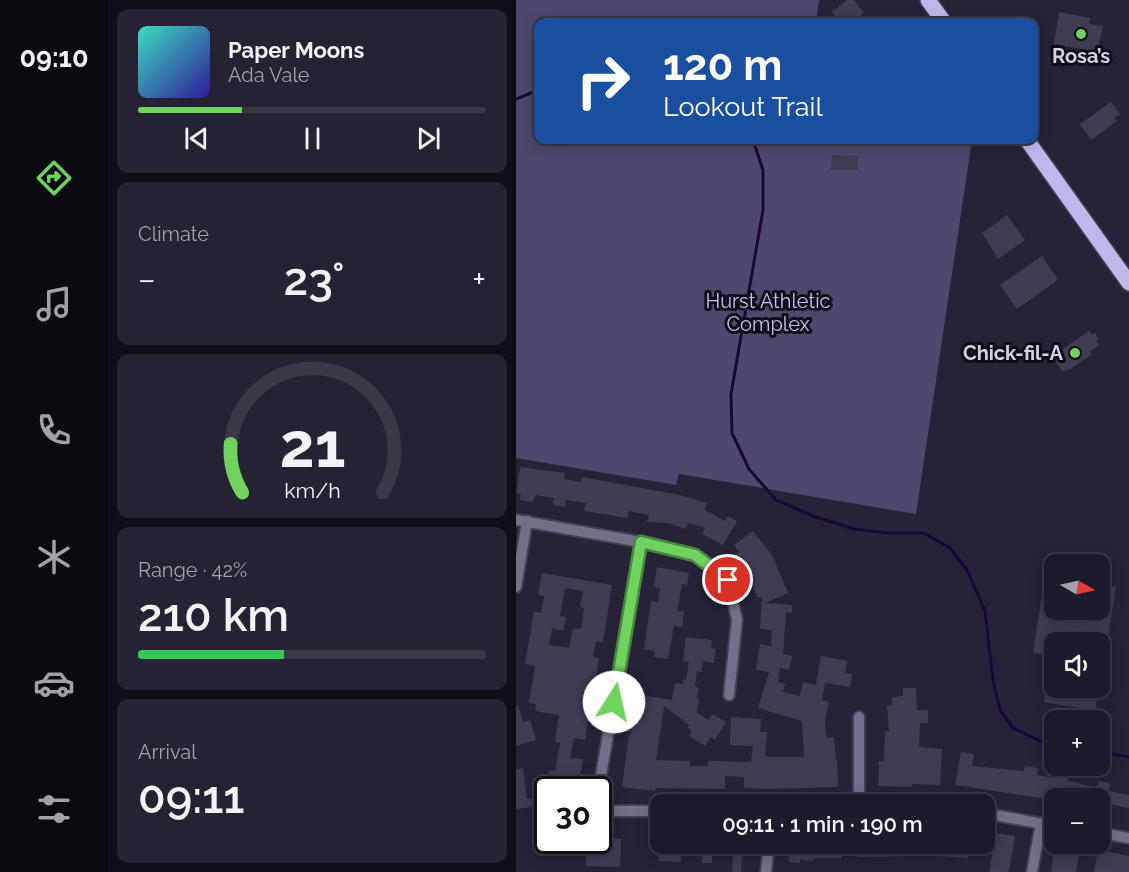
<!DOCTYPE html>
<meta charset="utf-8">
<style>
:root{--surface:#1c1a2b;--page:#252333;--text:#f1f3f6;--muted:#a0a1a9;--line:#3a3847;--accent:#70d35f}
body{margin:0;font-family:Raleway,sans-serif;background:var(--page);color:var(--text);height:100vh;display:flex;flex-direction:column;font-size:22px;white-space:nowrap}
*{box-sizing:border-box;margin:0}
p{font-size:20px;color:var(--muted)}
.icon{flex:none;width:33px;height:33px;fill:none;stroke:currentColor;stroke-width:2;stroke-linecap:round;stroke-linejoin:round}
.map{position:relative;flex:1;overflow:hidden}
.side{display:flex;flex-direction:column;gap:9px;padding:9px;background:#0f0e18;width:408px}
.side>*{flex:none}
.hud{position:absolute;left:18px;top:18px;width:504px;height:126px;border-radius:12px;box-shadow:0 3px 15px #0003,0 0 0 2px var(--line);background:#1a4fa0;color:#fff;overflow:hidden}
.needle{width:39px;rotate:99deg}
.controls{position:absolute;left:528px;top:554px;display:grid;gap:12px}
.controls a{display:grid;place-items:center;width:66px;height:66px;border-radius:12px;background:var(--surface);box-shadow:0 3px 15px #0003,0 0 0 2px var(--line);font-size:30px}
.speed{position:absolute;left:18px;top:776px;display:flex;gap:12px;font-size:30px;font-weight:700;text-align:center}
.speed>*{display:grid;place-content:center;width:78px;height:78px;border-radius:50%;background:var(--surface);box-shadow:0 3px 15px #0003,0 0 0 2px var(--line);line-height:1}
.speed .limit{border:3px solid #111;border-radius:9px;background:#fff;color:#111}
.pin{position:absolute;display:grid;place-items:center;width:51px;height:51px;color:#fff;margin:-26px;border:3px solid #fff;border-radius:50%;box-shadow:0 2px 6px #0007}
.me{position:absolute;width:66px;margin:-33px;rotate:10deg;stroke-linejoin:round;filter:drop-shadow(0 0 4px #0008)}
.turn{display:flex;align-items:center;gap:21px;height:126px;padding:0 30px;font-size:27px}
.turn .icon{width:78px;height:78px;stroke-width:2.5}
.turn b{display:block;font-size:42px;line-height:51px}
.big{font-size:45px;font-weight:600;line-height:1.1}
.side .widget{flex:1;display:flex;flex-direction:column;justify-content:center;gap:9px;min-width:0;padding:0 21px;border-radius:12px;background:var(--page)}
.side .dial{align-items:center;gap:0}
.dial svg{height:156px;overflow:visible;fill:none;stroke:var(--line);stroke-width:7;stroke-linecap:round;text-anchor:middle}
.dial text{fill:var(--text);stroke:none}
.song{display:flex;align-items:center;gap:18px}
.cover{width:72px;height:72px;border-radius:9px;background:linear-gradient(135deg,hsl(170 70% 55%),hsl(250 70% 35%))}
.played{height:6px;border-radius:3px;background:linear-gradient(90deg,var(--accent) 30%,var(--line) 30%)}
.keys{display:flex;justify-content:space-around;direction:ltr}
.heat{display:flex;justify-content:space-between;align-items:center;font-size:33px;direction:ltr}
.charge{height:9px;border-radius:4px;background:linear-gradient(90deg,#34c759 42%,var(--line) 0)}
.trip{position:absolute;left:134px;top:794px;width:345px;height:60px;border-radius:12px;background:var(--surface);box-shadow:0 3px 15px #0003,0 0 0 2px var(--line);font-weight:600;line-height:60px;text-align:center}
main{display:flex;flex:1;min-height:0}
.tabs{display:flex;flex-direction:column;width:108px;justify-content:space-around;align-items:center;background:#0b0a11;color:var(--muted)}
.tabs .icon{width:42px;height:42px}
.tabs .active{color:var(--accent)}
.tabs b{font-size:27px;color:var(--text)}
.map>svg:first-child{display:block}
</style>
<main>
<nav class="tabs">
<b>09:10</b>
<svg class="icon active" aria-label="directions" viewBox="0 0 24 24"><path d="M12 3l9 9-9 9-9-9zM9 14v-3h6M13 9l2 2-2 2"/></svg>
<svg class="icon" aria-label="music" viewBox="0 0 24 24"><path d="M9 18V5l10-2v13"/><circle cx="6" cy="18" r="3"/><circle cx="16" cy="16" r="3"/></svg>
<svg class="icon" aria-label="phone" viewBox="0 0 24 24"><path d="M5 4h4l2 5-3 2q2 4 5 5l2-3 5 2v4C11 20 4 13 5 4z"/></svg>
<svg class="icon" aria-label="climate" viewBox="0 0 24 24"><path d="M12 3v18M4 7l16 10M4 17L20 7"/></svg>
<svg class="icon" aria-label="car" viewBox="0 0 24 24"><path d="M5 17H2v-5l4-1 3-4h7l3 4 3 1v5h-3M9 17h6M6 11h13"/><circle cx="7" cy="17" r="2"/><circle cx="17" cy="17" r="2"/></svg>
<svg class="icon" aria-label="filters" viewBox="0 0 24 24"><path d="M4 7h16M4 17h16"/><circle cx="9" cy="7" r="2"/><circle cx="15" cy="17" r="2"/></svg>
</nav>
<section class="side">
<div class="widget">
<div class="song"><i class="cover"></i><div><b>Paper Moons</b><p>Ada Vale</p></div></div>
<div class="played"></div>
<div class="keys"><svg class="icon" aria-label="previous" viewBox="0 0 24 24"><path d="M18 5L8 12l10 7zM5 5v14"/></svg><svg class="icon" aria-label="pause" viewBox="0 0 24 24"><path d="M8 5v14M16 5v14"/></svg><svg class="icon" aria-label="next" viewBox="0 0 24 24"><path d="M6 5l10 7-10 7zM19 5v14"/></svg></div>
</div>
<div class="widget"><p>Climate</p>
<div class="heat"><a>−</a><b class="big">23°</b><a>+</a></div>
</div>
<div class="widget dial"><svg viewBox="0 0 100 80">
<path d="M14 69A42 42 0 1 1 86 69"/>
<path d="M14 69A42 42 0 0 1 8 44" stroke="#70d35f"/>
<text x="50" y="56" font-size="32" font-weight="700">21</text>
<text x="50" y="72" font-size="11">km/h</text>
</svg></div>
<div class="widget"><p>Range · 42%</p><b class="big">210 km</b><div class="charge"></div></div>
<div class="widget"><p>Arrival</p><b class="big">09:11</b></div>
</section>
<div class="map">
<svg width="613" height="872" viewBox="0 0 613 872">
<rect width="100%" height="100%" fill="#262339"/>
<!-- green -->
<path fill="#4e476e" d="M0,0H303L301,15L303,22H22V140H456L400,514L163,474L160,485L0,458Z"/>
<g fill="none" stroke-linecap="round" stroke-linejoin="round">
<!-- stream -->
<g stroke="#170838" stroke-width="3">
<path d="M518,69H520"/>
<path d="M0,99L22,90"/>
<path d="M237,140L247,170V210L215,394L216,433L233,469L260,500L297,516L338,529L371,533H407L433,547L451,570L469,611L477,680L484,710L497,728L524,741L538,744"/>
<path d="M584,752L613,757"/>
</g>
</g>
<!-- building -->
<g fill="#3e3b53" fill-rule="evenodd">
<path d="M331,0H338L348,13L336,22H324L316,12Z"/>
<path d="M543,12L574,18L573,24L587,26L581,52L538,44Z"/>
<path d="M595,102L604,114L598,118L601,121L575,140L564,124Z"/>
<path d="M316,155L342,156L341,170H315Z"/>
<path d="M491,215L509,240L482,259L466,233Z"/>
<path d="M526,256L542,280L501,309L484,285Z"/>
<path d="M573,331L576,335L579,333L583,339L580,341L583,345L574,352L576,354L553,370L552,369L547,372L538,360L542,357L540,354Z"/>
<path d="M4,467L49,473L48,479L65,482L66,477L164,495L191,503L189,510L209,521L212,516L221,521L207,545L186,534L189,528L172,523L170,529L152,523L131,522L133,515L113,511L111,518L68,511L70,503L50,500L49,507L37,505L38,498L19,495L17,502L4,500L5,494L0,493Z"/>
<path d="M237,531L256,555L272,593L249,603L276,605V613L270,612L267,654L276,656L273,670L264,668L262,682L269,684L267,692L284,696L287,682L300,685L305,656L331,661L329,673L336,674L334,687L309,683L306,700L313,702L309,721L310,738L318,737L320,760H321L322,787L250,789L228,788V777L209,776V789L140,788L139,791L106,787L113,734H115L118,715H116L120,694L156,700L159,683L167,684V679L170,680L173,662L167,661L170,637L196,640L195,648L200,649L198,663L187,661L185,672L181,671L179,687L183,688L181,698L183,699L181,713L193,720L196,714L210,722L199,740L194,737L189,746L173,736L176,730L172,728L173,725L148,706L140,760L174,761V766H192V761L235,762L237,746L214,745L215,717L245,719L244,732H251L249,755L252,757H288L286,721L242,708L253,672L240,670L244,644L255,646L256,630L244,629L246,596L242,598L231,575L217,556L223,552L218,545Z"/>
<path d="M141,567L173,573L171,585L166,584L161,611H168L166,627L158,626L152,659L138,657L139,651L128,649L135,601L142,602L144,588L138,587Z"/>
<path d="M26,573L96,585L87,642L80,641L77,657L83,658L69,740L58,738L54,758L67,759L63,781H58L57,789H29L33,770L39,771L44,743L39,742L43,715L19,711L20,704L13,703L19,666L9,664L18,611L25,613L28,596L22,595ZM49,588L67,591L64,607L68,608L65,629L57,628L53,648L33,645L36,628L47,631L50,617L44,616Z"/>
<path d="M529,576L538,577V609H584V585L600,587L588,661L584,660V642H538V656L517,653Z"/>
<path d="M534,661H538V687H583L579,711L528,702Z"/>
<path d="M387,688H400L401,710H412V723H404L403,747L426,749L424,785L396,784V787L362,786L363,761H368L369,731L373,732L371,705H376V697L387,696Z"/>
<path d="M2,705L7,722L14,720L20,740L0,746V706Z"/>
<path d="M445,752L458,754L456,766L508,771L509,766L522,768L521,775L539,778L540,771L553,773L552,781L564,783V784L581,787L582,781L594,783L593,791L613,795V808L591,804L590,810L584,809V798H538V800L439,785Z"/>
<path d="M7,768L11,799L32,797V805L0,809V769Z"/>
<path d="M468,831L499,836L493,872H473L478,845L468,843Z"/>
<path d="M85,838L105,839L104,867L70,866V846L84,847Z"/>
<path d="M34,840H65L41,853Z"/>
<path d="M143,843H231V856H226L225,872H216L217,855L196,854V863H186V854L165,855V862L143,861Z"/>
<path d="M274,843H453L452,858L391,854V856L341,857V851H326V858H298V861L284,860V863L273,862Z"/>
<path d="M539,844L564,848L560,872H535Z"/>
<path d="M582,850L613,856V872H578Z"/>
</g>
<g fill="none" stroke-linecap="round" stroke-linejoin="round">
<defs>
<g id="street">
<path d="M0,520L125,542L179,555L212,580L221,620L213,695"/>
<path d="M0,587L11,521"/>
<path d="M82,793L125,542"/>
<path d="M343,804V717"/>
<path d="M82,811H144"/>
<path d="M468,813L538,826"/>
<path d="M584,833L613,838"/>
<path d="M250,872L253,843"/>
<path d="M516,872L525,823"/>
</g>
<g id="primary">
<path d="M412,0L428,22"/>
<path d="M511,140L613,283"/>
</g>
</defs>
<!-- street casing -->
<use href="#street" stroke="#423f54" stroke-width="14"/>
<!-- primary casing -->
<use href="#primary" stroke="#423f54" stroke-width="18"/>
<!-- street -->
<use href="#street" stroke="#726f88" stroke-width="10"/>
<!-- primary -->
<use href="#primary" stroke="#beb7eb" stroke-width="15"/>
</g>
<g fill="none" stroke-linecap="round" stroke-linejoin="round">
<defs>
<path id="route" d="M98,702L125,542L179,555L212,580"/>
</defs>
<!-- route casing -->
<use href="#route" stroke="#49893e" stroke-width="15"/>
<!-- route -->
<use href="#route" stroke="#70d35f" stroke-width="10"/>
</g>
<!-- markers -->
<g fill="#70d35f" stroke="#0f0e18" stroke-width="2">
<circle cx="565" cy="34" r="6"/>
<circle cx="559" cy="353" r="6"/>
</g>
<g text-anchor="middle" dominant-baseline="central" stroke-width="6" stroke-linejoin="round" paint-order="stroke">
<!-- poi labels -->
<g font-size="20" font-weight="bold" fill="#d3d1e0" stroke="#0f0e18">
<text x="565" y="56">Rosa’s</text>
<text x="547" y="353" text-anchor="end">Chick-fil-A</text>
</g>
<!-- park labels -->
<g font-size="20" fill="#c7c0f2" stroke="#0f0e18">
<text x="252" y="301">Hurst Athletic<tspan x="252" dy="23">Complex</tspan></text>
</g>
</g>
</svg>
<div class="controls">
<a><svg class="needle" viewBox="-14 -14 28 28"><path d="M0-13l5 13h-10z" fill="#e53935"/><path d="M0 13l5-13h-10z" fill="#a0a1a9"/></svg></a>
<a><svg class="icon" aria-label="sound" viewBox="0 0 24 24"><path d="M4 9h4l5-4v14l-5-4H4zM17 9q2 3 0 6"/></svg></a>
<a>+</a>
<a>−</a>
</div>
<div class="speed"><div class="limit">30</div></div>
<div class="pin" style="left:212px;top:580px;background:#d93025"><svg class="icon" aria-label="arrive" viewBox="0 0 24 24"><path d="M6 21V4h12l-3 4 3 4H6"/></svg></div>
<svg class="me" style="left:98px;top:702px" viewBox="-20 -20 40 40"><circle r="19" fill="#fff"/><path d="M0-13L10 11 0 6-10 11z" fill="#70d35f"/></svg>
<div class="trip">09:11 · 1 min · 190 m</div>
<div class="hud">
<div class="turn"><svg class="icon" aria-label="right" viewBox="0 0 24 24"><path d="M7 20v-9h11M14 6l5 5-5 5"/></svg><div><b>120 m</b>Lookout Trail</div></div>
</div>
</div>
</main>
